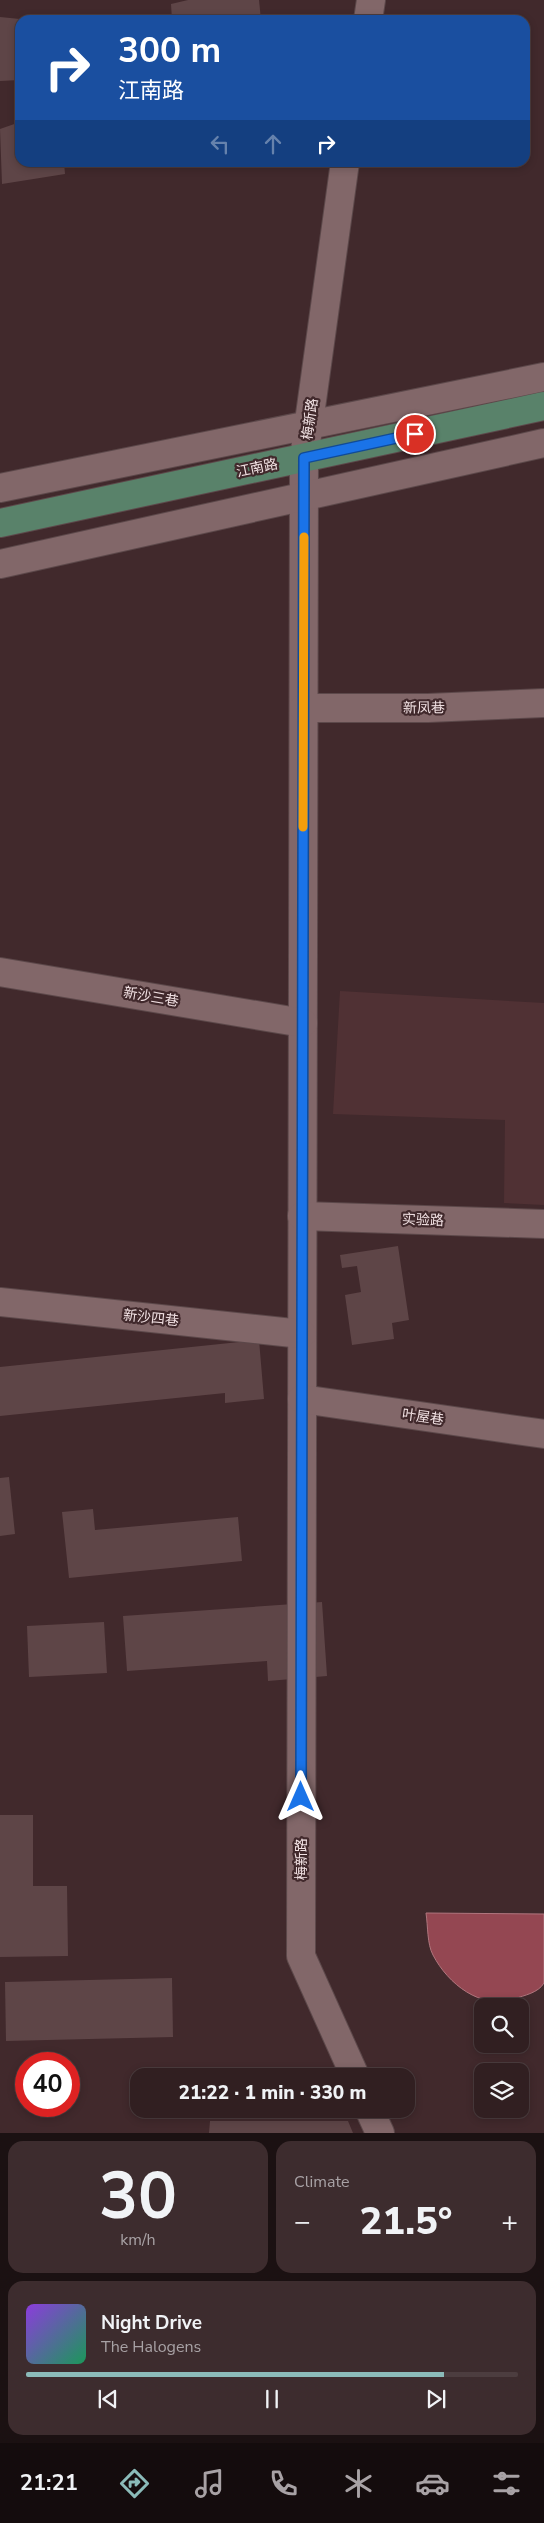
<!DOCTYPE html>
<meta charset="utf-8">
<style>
:root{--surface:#311f21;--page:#3d2c2e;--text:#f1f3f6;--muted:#a8a2a5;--line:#4c3d3f;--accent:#8bbbb9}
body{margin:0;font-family:"Nunito Sans","Noto Sans SC",sans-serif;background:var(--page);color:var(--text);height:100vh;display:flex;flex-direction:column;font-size:19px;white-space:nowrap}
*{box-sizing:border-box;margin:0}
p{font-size:16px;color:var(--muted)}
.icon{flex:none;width:28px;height:28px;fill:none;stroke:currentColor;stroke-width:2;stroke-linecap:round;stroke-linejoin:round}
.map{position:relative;height:2133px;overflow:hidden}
.drawer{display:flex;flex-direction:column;gap:8px;padding:8px;background:#1b1112;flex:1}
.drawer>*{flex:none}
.guide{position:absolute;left:15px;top:15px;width:515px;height:152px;border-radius:15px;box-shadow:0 2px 8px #0003,0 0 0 1px var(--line);background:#1a4fa0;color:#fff;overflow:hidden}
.controls{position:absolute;left:474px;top:1998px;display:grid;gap:10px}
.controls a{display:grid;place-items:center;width:55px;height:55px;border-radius:10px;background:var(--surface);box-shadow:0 2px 8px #0003,0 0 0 1px var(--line);font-size:25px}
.speed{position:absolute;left:15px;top:2052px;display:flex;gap:10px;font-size:25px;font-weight:700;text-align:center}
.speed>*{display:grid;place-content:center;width:65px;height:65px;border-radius:50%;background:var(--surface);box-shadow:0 2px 8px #0003,0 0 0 1px var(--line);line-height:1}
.speed .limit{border:8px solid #d22;background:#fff;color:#111}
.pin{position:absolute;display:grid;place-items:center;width:42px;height:42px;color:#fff;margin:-21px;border:2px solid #fff;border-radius:50%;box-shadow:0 1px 5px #0007}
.me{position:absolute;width:55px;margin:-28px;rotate:0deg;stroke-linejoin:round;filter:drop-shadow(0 0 4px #0008)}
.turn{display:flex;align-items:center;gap:18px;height:105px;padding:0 20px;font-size:22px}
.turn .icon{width:65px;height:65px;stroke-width:2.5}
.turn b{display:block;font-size:35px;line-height:42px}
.lanes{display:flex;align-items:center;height:48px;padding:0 20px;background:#0003;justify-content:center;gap:25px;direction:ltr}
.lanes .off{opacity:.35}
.big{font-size:38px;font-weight:800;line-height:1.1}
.drawer .widget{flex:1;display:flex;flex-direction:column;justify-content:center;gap:8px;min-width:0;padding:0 18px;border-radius:15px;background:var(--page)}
.drawer .dial{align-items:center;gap:0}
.dial b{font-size:65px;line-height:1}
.song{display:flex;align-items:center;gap:15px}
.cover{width:60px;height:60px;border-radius:8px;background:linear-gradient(135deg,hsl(270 70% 55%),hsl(150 70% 35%))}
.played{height:5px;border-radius:2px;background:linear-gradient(90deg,var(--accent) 85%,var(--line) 85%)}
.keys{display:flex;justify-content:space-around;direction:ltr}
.heat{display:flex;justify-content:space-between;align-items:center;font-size:28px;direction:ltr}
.drawer .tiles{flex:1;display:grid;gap:8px;grid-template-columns:1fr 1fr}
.widget:last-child{grid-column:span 2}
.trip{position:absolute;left:130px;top:2068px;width:285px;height:50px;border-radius:15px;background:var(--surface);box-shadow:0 2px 8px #0003,0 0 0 1px var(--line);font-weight:800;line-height:50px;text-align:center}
.tabs{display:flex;height:80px;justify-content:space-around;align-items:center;background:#140c0d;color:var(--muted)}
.tabs .icon{width:35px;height:35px}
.tabs .selected{color:var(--accent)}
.tabs b{font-size:22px;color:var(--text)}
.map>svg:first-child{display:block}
</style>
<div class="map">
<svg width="544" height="2133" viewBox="0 0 544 2133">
<rect width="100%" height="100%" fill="#41292c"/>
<!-- built -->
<path fill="#503134" d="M340,991L544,1003V1205L504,1203L505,1120L333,1114Z"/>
<!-- water -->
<path fill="#944752" stroke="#b0767e" d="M426,1913L544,1914V1983C538,1993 525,1995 514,1999C481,2010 448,1984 433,1955C427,1944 428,1926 426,1913Z"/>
<!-- building -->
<g fill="#5e4547">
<path d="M188,0H259L261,20H172L171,4Z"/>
<path d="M0,17L20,19V80L0,81Z"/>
<path d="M20,122V162H64L65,174L2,184L0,129Z"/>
<path d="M398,1246L409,1320L392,1323L394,1339L352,1345L345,1295L361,1292L357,1266L342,1268L340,1255Z"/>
<path d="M259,1340L264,1399L225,1403V1393L0,1416V1367Z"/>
<path d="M9,1477L15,1534L0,1536V1478Z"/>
<path d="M93,1509L95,1530L238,1517L242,1561L69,1578L62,1512Z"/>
<path d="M322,1602L327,1676L268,1681L267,1661L127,1671L123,1616Z"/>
<path d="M104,1622L107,1673L29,1677L27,1626Z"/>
<path d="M0,1815H33V1886H67L68,1956L0,1957Z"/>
<path d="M172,1978L173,2037L6,2041L5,1982Z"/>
<path d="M210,2121H348L353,2133H209Z"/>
</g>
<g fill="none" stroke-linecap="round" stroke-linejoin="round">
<defs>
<g id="minor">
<path d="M368,20L371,0"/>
<path d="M345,162L304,458L301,1956L355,2076"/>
<path d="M0,488L544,377"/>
<path d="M0,564L544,443"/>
<path d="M304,708H428L544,703"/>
<path d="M0,972L303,1023"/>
<path d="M302,1216L544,1224"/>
<path d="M0,1302L302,1334"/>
<path d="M302,1399L544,1434"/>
<path d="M369,2109L380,2133"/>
</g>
<path id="major" d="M0,523L544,406"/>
</defs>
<!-- minor casing -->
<use href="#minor" stroke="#5c484a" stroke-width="30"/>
<!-- major casing -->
<use href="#major" stroke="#5c484a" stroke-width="30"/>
<!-- minor -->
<use href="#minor" stroke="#826769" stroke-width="28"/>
<!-- major -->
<use href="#major" stroke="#59826a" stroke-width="28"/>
</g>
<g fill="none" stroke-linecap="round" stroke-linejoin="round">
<defs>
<path id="route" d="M301,1797L304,458L415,434"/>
</defs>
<!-- route casing -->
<use href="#route" stroke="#114b97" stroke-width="12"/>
<!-- route -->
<use href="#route" stroke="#1a73e8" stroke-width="9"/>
<!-- slow -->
<path stroke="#f59e0b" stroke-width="9" d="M303,827L304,537"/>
</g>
<g text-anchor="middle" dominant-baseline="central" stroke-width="4.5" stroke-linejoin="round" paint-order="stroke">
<!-- street labels -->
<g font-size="14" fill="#f2e2e4" stroke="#41292c">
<text transform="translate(310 419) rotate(-82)">梅新路</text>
<text transform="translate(257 468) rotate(-12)">江南路</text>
<text transform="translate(424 708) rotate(-1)">新凤巷</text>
<text transform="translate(151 997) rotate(10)">新沙三巷</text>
<text transform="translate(423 1220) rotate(2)">实验路</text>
<text transform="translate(151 1318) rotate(6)">新沙四巷</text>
<text transform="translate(423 1417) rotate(8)">叶屋巷</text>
<text transform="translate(301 1859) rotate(-90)">梅新路</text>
</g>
</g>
</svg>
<div class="controls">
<a><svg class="icon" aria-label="search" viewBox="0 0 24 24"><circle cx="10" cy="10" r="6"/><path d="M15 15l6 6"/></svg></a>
<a><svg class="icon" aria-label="layers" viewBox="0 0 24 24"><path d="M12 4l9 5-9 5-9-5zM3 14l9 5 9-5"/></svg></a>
</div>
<div class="speed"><div class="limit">40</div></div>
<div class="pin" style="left:415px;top:434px;background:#d93025"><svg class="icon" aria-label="arrive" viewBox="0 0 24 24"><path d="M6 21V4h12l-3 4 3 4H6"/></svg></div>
<svg class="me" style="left:301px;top:1797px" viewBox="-20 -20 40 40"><path d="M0-17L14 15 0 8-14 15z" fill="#1a73e8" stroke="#fff" stroke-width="4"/></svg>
<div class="trip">21:22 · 1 min · 330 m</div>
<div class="guide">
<div class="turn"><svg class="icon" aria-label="right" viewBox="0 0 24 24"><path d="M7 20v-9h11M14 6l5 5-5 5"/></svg><div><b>300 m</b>江南路</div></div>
<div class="lanes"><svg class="icon off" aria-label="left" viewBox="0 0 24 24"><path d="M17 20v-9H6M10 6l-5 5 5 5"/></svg><svg class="icon off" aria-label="ahead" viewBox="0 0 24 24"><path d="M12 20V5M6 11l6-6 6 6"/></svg><svg class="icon" aria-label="right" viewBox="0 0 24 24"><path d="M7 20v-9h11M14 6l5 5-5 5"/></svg></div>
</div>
</div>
<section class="drawer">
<div class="tiles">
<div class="widget dial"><b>30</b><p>km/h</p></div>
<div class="widget"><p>Climate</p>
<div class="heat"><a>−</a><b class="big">21.5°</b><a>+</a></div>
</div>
<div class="widget">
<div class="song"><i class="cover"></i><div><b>Night Drive</b><p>The Halogens</p></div></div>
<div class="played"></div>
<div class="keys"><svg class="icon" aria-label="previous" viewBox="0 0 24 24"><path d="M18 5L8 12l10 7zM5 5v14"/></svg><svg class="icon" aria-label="pause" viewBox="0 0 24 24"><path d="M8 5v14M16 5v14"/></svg><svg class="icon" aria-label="next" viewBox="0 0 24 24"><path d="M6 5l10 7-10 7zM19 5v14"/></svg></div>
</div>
</div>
</section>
<nav class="tabs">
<b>21:21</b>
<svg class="icon selected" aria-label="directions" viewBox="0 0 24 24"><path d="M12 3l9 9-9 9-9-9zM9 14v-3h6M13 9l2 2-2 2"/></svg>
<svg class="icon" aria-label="music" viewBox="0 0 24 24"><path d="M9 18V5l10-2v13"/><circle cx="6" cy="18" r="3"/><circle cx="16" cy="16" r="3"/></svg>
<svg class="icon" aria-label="phone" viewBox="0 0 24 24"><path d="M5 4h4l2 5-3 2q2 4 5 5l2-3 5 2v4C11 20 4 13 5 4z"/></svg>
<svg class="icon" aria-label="climate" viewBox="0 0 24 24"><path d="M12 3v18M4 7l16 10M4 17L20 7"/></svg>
<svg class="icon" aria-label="car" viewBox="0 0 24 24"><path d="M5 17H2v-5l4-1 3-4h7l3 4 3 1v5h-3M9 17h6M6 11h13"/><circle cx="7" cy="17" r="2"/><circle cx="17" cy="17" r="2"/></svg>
<svg class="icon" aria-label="filters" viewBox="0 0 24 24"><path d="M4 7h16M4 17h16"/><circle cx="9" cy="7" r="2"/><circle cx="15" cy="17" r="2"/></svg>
</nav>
